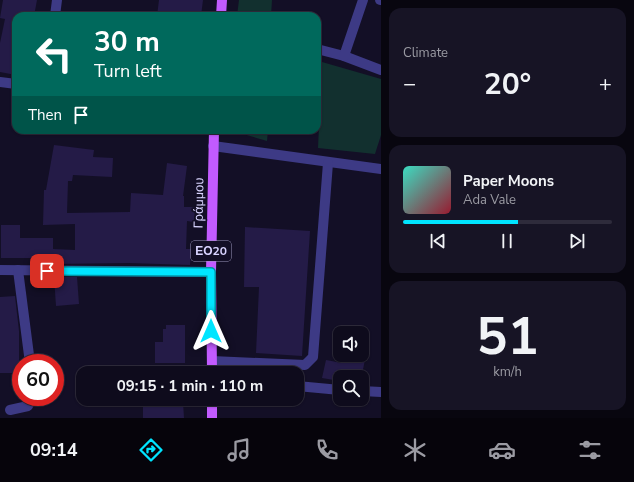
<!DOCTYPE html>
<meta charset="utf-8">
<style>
:root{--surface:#0e0b1c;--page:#171425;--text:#f1f3f6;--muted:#9b9ba3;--line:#2e2b3b;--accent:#00e5ff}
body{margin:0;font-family:"Nunito Sans",sans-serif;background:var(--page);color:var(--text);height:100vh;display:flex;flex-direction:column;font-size:15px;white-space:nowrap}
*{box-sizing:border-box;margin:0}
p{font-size:13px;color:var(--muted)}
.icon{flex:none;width:22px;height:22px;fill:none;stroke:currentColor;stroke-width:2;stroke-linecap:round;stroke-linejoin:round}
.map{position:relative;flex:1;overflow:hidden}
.drawer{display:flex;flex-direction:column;gap:8px;padding:8px;background:#08060f;width:253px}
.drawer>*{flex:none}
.banner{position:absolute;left:12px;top:12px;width:309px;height:122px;border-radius:12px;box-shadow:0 1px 3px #0004,0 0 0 1px var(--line);background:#00695c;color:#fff;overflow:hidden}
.buttons{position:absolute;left:333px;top:326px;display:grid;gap:8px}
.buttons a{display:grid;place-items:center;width:36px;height:36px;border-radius:8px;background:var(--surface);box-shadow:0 1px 3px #0004,0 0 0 1px var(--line);font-size:20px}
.speed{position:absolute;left:12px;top:354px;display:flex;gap:8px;font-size:20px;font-weight:700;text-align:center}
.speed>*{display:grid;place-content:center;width:52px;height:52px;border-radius:50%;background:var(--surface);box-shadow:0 1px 3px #0004,0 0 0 1px var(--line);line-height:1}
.speed .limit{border:6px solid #d22;background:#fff;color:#111}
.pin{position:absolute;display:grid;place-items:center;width:34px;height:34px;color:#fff;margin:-17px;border-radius:8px;box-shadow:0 2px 6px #0006}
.me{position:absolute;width:44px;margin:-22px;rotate:0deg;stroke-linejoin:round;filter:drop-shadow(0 0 3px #0008)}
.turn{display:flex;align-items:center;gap:14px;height:84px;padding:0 16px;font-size:18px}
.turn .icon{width:52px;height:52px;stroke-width:2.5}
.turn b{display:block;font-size:28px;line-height:34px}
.then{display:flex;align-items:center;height:38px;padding:0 16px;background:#0003;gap:8px;font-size:15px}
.big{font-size:30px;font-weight:700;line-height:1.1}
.drawer .widget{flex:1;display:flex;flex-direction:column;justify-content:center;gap:6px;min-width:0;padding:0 14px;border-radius:12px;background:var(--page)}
.drawer .dial{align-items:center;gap:0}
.dial b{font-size:52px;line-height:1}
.song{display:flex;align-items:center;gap:12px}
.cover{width:48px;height:48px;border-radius:6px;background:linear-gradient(135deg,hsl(170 70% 55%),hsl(350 70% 35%))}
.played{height:4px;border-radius:2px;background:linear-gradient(90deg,var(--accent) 55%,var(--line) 55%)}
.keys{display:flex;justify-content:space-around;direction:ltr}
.heat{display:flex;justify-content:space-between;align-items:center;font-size:22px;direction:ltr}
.trip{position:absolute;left:76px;top:366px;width:228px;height:40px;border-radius:12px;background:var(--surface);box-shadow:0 1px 3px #0004,0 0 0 1px var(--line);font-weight:700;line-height:40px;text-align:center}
.tab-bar{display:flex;height:64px;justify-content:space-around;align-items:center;background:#06040b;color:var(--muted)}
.tab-bar .icon{width:28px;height:28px}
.tab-bar .active{color:var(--accent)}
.tab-bar b{font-size:18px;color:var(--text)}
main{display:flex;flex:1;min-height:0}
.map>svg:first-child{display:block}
</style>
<main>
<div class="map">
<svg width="381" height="418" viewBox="0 0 381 418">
<rect width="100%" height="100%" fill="#130f26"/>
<!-- green -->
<g fill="#12302f">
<path d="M239,0H272L271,16H237Z"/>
<path d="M322,62L381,79V135L375,154L318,148Z"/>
<path d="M240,130H268L267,141L240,133Z"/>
</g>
<!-- building -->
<g fill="#241b47">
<path d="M3,0H37L34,16H16V75L0,72V43L5,19L0,18Z"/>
<path d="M159,0H203L201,16H157Z"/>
<path d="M54,145L94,150L93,157L113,158L112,177L73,175L72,181H68L67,213L130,212L131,193L163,195L167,163L187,166L183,196H184V207H195L194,222L187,221L186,249H191L190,265L129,263L53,264L33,263V258H1V225H20V238H53V249L75,250V224L43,225L44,190H46Z"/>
<path d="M245,227L310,231L302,356L256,353L259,287H244Z"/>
<path d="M54,277H77L79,304L56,306Z"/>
<path d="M15,296L19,331V373H0V297Z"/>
<path d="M166,325H185V363H155V342H163V329H166Z"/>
<path d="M343,355H366L362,374L354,373L353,377H340V381L322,378L326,360L342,363Z"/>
<path d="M143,402H183L184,418H143Z"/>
</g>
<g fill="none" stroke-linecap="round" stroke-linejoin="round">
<!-- minor -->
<g stroke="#3d3a85" stroke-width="10">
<path d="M380,0H381"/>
<path d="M55,16L57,0"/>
<path d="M317,49L344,56L381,70"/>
<path d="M344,56L363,0"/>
<path d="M0,82L16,84"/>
<path d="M213,146L381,169"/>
<path d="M0,270L211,272"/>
<path d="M18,270L30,363"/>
<path d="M212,361L305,365L313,357L328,163"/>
<path d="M297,386L340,390"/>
<path d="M362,391L381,392"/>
<path d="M10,410L28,406L32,397"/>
</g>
<!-- major -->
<g stroke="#c25bff" stroke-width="10">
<path d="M221,16L222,0"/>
<path d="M212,373L211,272L214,130"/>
<path d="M212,399V418"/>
</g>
</g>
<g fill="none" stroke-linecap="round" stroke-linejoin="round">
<defs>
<path id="route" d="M47,271L211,272V331"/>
</defs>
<!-- route casing -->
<use href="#route" stroke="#0095a6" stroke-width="10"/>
<!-- route -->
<use href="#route" stroke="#00e5ff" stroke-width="7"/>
</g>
<g text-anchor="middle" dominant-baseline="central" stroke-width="3.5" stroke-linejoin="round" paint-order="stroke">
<!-- shield labels -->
<rect fill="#130f26" stroke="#9e99be" stroke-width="1" x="191" y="241" width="40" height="20" rx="3"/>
<g font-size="12" font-weight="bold" fill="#d9d4ff">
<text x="211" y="251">ΕΟ20</text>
</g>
<!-- street labels -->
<g font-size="13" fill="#d9d4ff" stroke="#130f26">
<text transform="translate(199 203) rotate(-89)">Γράμμου</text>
</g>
</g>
</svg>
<div class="buttons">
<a><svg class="icon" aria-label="sound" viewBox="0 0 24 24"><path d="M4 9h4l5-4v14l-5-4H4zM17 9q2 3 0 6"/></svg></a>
<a><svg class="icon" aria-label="search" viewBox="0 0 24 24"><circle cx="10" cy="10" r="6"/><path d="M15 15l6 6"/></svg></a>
</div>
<div class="speed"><div class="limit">60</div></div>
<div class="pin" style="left:47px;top:271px;background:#d93025"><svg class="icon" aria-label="arrive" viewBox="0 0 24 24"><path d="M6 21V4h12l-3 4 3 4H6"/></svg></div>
<svg class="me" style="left:211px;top:331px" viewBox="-20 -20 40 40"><path d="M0-17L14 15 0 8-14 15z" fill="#00e5ff" stroke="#fff" stroke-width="4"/></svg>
<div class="trip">09:15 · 1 min · 110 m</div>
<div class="banner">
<div class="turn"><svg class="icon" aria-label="left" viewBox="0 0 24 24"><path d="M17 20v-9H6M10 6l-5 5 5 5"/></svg><div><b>30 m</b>Turn left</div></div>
<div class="then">Then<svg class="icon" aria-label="arrive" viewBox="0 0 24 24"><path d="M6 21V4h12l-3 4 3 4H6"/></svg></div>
</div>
</div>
<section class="drawer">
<div class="widget"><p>Climate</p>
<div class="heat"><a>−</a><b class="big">20°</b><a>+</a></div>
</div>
<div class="widget">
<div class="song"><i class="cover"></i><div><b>Paper Moons</b><p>Ada Vale</p></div></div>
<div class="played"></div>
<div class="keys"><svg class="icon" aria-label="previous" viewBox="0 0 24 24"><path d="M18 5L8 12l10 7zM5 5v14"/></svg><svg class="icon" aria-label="pause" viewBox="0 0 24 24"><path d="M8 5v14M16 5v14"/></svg><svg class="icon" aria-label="next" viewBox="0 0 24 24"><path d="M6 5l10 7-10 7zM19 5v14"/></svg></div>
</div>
<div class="widget dial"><b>51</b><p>km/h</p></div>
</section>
</main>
<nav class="tab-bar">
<b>09:14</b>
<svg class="icon active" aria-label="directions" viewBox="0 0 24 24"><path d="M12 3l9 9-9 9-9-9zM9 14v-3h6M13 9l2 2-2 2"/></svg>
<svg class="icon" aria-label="music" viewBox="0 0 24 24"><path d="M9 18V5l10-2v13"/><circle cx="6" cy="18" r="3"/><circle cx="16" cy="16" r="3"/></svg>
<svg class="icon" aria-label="phone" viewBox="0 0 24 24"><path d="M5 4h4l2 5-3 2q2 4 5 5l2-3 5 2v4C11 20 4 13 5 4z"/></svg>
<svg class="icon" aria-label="climate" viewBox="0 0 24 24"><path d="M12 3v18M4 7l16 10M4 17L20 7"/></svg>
<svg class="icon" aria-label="car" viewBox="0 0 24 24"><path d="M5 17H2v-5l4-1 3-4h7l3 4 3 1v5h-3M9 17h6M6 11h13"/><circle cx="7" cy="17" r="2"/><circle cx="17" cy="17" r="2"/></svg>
<svg class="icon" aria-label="filters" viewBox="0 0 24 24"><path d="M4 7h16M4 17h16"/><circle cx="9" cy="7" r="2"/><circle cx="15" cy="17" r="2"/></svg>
</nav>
